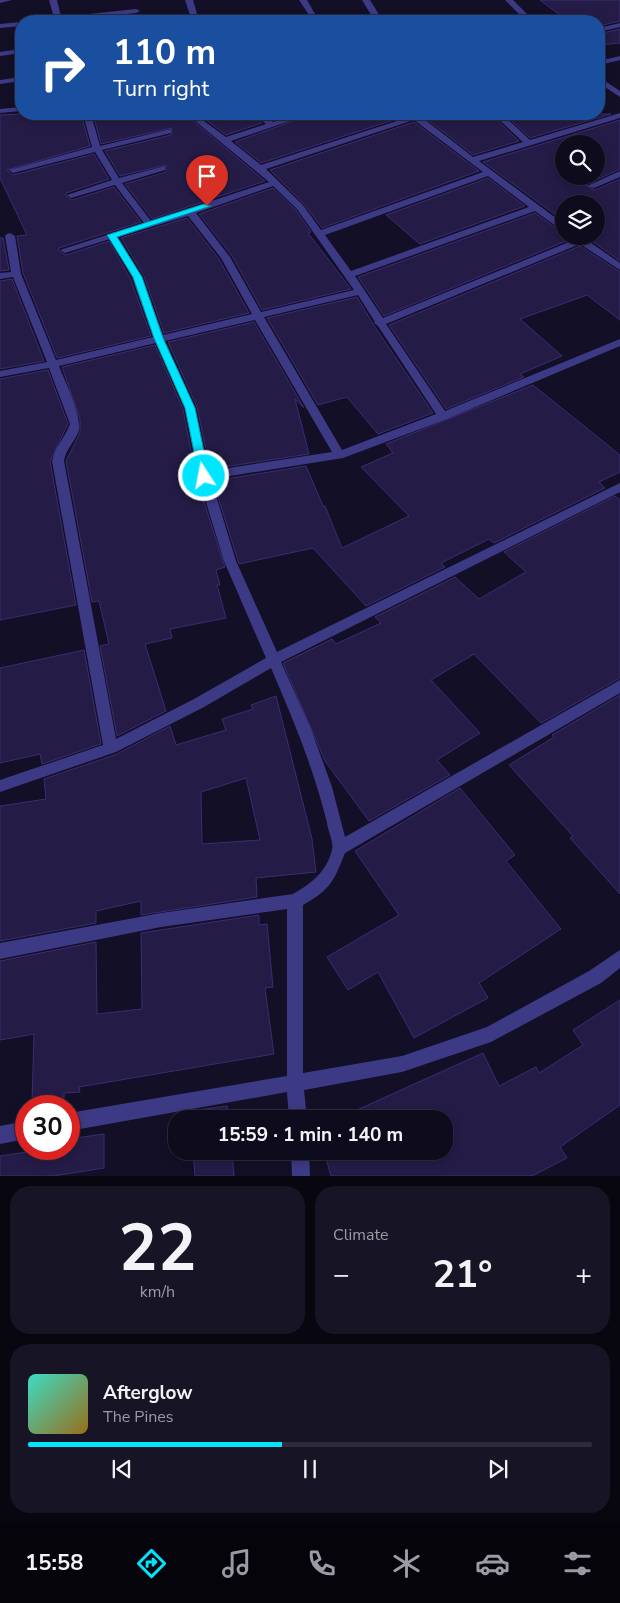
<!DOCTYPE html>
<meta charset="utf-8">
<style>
:root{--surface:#0e0b1c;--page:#171425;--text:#f1f3f6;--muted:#9b9ba3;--line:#2e2b3b;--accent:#00e5ff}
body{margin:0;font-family:"Nunito Sans",sans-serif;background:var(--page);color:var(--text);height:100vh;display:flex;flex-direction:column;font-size:19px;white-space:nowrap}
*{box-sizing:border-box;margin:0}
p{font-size:16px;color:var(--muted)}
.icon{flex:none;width:28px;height:28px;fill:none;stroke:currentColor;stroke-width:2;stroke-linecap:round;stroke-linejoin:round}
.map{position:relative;height:1176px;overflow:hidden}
.drawer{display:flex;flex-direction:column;gap:10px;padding:10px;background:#08060f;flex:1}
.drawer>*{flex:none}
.hud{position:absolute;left:15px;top:15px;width:590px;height:105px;border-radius:20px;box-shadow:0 2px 8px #0003,0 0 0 1px var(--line);background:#1a4fa0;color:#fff;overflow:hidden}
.tools{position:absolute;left:555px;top:135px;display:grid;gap:10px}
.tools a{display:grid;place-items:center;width:50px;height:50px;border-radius:50%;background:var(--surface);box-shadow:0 2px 8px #0003,0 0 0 1px var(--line);font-size:25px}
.speed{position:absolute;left:15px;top:1095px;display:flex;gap:10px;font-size:25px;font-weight:700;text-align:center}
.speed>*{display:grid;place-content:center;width:65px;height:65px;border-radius:50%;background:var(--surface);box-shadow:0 2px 8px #0003,0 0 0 1px var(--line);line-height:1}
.speed .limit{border:8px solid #d22;background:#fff;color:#111}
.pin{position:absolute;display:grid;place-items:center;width:42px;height:42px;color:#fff;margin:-51px -21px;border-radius:50% 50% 50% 0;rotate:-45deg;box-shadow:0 0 5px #0007}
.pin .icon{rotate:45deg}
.me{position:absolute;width:55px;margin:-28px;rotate:349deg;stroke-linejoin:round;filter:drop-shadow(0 0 4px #0008)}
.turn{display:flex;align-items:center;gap:18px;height:105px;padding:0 15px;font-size:22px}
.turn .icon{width:65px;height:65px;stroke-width:2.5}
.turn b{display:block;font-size:35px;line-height:42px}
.big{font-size:38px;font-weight:700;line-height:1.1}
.drawer .card{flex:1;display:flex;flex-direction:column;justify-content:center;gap:8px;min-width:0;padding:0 18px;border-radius:20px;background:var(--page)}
.drawer .dial{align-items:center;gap:0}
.dial b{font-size:65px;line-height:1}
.song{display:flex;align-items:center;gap:15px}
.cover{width:60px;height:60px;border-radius:8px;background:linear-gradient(135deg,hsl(170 70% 55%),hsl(40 70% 35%))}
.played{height:5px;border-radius:2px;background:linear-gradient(90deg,var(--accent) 45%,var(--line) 45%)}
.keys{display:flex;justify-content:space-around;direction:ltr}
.heat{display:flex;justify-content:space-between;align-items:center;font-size:28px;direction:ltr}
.drawer .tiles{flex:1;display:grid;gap:10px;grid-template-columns:1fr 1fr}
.card:last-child{grid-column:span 2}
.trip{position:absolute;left:168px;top:1110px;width:285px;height:50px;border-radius:20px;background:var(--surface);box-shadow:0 2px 8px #0003,0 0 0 1px var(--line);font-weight:700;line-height:50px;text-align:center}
.tab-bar{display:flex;height:80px;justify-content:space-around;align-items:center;background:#06040b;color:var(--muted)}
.tab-bar .icon{width:35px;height:35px}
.tab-bar .selected{color:var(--accent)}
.tab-bar b{font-size:22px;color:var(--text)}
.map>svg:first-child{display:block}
</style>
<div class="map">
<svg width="620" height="1176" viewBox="0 0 620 1176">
<rect width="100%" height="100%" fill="#130f26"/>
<!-- building -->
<g fill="#241b47" stroke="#3b2d73" fill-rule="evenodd">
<path d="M540,0H620V21L599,26V21H568Z"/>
<path d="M620,29V43L599,45V34Z"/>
<path d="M21,114H81L90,146L7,170L13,175L94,154L109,179L66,193V196L72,200L114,187L141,222L59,248L58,250L66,255L109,241L130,278L151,336L57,358L23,273L17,236L27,235L0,178V115Z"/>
<path d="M93,114H252L262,123L226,135L198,114L191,119L265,181L152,219L125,184L166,172V165L120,176L105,151L171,135L172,128L101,144Z"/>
<path d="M312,114H405L406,116L261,163L235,142Z"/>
<path d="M420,114H491L519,141L473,155Z"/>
<path d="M504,114H611L530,138Z"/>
<path d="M620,120V169L585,185L595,190L620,179V261L585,236H596V204H564V221L483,162ZM564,144H596V176H564Z"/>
<path d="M414,122L479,171L322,228L304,204L270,170Z"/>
<path d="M488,178L525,206L420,244L386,215Z"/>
<path d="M273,188L296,210L311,232L308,233L351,289L262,310L232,256L199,214Z"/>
<path d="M535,213L571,239L384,316L358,277Z"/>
<path d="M187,218L219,259L249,313L164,333L144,276L121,238Z"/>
<path d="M0,238H3L9,270L0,271Z"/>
<path d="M580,246L620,272V320L587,295L520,319L562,356L520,374L524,377L446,409L389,325Z"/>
<path d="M12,279L44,361L0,369V281Z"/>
<path d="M357,297L373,324L433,413L378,434L347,397L318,405L267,318Z"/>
<path d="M254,322L304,408L295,399L309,454L210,469L197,407L168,342Z"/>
<path d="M155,345L183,409L196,477L225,567L216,570L220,585H217L226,618L170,629L172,638L145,644L166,711L117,736L100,646L109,644L99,601L92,602L66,461L80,433V419L62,367Z"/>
<path d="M48,370L68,424L50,461L76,605L0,620V379Z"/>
<path d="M533,385L620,455V472L599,482L605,488L494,543L489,539L441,563L445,567L366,606L313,548L239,564L213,481L306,466L323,506H325L342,548L409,516L361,467L393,453L386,444Z"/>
<path d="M615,496L620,500V678L541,723L474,654L431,680L480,733L437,760L450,775L369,821L325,761L283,663L332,639L336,644L381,623L375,617L455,577L479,599L526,572L504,552Z"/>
<path d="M84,650L101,744L42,764L40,754L0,763V668Z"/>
<path d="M620,695V894L570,838L573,836L509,765L554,737L552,735Z"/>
<path d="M276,696L312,839L316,872L256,878L257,897L141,915V901L96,911V923L0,941V806L46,799L44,779L117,754L170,726L176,745L226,730L222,719L253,709L251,705ZM246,778L260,840L202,844L201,792Z"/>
<path d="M460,788L515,855L506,861L561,929L479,983L488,998L414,1038L378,972L348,990L327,957L399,915L355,851Z"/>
<path d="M259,915V925L267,924L273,987L265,988L274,1054L79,1087L80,1092L64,1093V1098L32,1102L34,1034L0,1040V961L96,942L97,1014L142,1009L141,933Z"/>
<path d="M620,1000V1105L560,1147L567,1158L532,1176H331L324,1151H444V1119H337L483,1053L499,1086L536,1067L539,1073L583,1045L573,1030Z"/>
<path d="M227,1106L229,1119H191L190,1111Z"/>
<path d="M104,1134V1168L53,1176H0V1156L48,1149H69V1139Z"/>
<path d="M193,1151H232L234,1176H195Z"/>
</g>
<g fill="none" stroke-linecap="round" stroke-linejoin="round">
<!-- minor -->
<g fill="#3d3a85" fill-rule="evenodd">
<path d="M0,0H12L0,3Z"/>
<path d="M49,0H57L61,17L136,9L140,11L136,13L62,21H40L54,18Z"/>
<path d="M185,0H193L199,21H192Z"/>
<path d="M299,0H307L319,21H313Z"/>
<path d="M362,0H370L380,16L379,18H373Z"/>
<path d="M505,0H513L534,21H507L522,17Z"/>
<path d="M21,22V26L0,28V24Z"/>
<path d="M620,23V27L599,32V28Z"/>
<path d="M21,49V53L0,56V52Z"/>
<path d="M620,56V60L599,65V61Z"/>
<path d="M21,77V81L0,84V80Z"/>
<path d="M599,77L620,91V97L599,83Z"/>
<path d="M21,107V111L0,113V109Z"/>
<path d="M620,113V118L479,161L564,224V232L535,211L355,276L383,318L574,240L570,236H581L620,263V270L580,244L386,324L445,411L620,339V346L447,419L343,458L211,479L236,561L277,652L620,483V492L281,662L311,729L332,787L345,837L620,680V693L345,853C334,881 330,890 303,905V1073L402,1056L487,1027L589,971L620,950V968L601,983L491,1042L402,1072L304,1090L307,1119H289L287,1092L69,1131V1113L287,1076V909L161,927L0,959V943L161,913L293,894C311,884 327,871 332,850C334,842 328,831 327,823C314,769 293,719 271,668L204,707L116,752L0,792V780L103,745L52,461C55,446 65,438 70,424L49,368L0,377V371L47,362L13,277L0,279V273L11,272L5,236L7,234L10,233L15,236L21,274L56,360L153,337L132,277L110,239L65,253L60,250L144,223L115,185L71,198L67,195L112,180L95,152L13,173L9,170L92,147L83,114H91L100,146L171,129V133L102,150L119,178L165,166V170L122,183L151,221L269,182L194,120L193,118L197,116L226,137L266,124L254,114H263L273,122L298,114H310L231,141L261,165L409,117L407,114L419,115L473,157L523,142L493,114H502L530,140ZM414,120L483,172L321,230L303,205L266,169ZM488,176L529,207L351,271L325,235ZM273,186L297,209L354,290L261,312L230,257L196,213ZM188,216L221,258L252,314L163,335L142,277L118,237ZM358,295L375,322L374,323L378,326L436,414L342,450L264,317ZM255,320L332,452L209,471L195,408L165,341ZM156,343L185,408L198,476L224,561L266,658L194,699L116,739L64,461C66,449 73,444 78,433C84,419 65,382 59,366Z"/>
<path d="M620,171V177L594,188L587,186Z"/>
<path d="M26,1121V1139L0,1144V1126Z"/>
<path d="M291,1151H309L310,1176H292Z"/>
</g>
</g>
<!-- route -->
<path fill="#00e5ff" stroke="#0095a6" d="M204,204L211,206L117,237L142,277L163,338L195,408L209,476L204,480L199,476L185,408L154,338L133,277L107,235Z"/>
</svg>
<div class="tools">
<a><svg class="icon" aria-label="search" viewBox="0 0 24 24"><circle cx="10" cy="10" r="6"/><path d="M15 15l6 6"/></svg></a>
<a><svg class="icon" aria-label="layers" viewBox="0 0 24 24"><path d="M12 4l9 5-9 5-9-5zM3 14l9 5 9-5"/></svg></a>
</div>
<div class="speed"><div class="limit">30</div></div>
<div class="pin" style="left:207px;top:206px;background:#d93025"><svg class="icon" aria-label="arrive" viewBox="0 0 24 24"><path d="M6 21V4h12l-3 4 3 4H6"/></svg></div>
<svg class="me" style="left:204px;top:476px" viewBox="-20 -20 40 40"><circle r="17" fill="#00e5ff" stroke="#fff" stroke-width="3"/><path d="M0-11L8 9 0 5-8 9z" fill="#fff"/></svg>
<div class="trip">15:59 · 1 min · 140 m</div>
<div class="hud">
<div class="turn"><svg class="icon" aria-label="right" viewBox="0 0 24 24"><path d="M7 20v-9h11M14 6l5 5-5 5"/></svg><div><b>110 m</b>Turn right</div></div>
</div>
</div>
<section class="drawer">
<div class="tiles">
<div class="card dial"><b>22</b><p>km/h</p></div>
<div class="card"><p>Climate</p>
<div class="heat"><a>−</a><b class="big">21°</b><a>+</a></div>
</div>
<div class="card">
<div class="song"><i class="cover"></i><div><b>Afterglow</b><p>The Pines</p></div></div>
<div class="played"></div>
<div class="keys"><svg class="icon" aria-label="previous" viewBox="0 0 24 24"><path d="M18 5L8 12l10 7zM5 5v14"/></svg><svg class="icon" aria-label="pause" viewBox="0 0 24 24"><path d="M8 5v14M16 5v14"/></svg><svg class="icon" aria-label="next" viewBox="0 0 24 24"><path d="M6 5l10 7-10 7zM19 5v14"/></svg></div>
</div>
</div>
</section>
<nav class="tab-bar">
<b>15:58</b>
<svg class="icon selected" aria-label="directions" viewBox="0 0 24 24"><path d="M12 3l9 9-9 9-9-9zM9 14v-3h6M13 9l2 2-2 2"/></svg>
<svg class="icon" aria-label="music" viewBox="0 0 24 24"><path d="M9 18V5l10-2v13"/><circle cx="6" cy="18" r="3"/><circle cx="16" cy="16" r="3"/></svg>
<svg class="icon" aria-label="phone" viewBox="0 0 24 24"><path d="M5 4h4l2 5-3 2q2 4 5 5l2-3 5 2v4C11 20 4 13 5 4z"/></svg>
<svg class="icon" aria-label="climate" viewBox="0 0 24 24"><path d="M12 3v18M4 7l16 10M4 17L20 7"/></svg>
<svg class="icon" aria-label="car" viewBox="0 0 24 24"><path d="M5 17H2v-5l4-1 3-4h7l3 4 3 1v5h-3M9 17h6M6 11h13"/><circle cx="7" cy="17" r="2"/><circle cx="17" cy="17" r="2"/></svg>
<svg class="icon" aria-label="filters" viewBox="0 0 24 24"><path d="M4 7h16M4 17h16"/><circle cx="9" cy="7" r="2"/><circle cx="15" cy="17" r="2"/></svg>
</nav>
